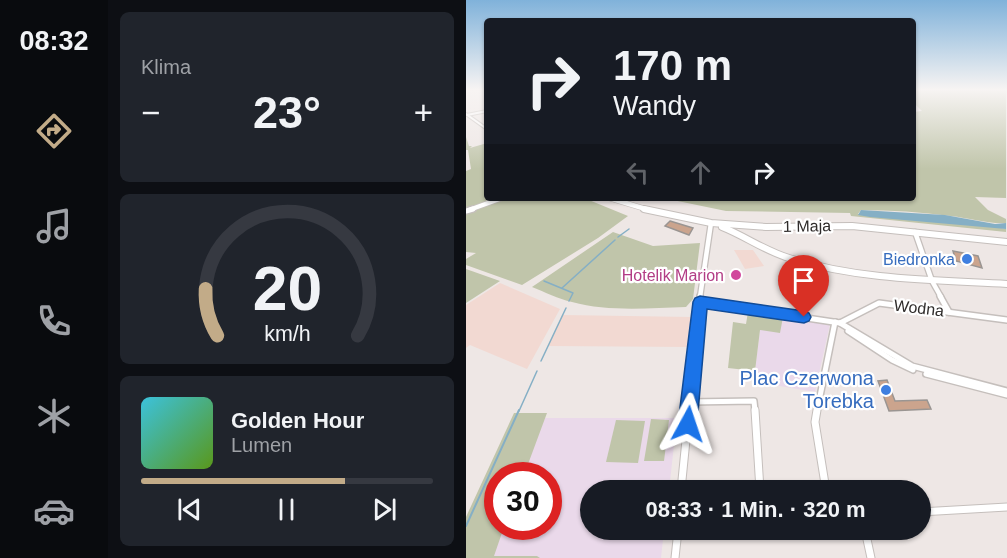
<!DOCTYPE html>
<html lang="de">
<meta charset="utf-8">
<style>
:root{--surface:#171b24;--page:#20242c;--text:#f1f3f6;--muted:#9ea1a6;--line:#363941;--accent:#c2ab88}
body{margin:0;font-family:Arial,sans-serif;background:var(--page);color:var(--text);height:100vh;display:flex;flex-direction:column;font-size:22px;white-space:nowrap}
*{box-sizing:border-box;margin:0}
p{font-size:20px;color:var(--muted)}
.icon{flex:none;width:33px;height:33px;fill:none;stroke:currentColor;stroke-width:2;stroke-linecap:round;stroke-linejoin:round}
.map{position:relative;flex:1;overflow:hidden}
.sheet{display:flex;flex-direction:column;gap:12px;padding:12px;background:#0d0f14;width:358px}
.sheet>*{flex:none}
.banner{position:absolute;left:18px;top:18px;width:432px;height:183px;border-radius:6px;box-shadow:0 2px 4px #0004;background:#171b24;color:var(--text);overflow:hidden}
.speed{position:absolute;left:18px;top:462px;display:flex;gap:12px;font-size:30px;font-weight:700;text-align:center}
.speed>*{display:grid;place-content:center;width:78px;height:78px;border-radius:50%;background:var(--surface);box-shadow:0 2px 4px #0004;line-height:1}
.speed .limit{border:9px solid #d22;background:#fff;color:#111}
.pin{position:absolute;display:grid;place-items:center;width:51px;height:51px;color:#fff;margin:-62px -26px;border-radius:50% 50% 50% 0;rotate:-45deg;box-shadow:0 0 6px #0007}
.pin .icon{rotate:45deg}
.me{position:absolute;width:66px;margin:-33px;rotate:5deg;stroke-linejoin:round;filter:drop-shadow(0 0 4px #0008)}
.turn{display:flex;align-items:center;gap:21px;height:126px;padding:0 30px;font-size:27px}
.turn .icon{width:78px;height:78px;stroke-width:2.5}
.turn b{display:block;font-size:42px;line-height:51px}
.lanes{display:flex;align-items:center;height:57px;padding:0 30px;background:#0003;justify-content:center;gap:30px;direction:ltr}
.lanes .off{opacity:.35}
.big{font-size:45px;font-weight:700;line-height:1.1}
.sheet .tile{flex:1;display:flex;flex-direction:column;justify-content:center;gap:9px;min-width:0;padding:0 21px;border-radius:9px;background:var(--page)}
.sheet .dial{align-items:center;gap:0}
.dial svg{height:156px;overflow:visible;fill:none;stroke:var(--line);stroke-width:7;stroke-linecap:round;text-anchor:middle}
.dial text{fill:var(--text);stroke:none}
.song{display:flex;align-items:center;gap:18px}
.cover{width:72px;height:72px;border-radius:9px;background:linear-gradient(135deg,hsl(190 70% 55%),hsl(90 70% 35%))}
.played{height:6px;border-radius:3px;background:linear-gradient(90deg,var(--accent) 70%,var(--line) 70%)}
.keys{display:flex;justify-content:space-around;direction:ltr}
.heat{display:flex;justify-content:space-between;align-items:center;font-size:33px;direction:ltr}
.trip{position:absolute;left:114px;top:480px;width:351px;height:60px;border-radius:30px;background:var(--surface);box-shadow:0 2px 4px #0004;font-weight:700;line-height:60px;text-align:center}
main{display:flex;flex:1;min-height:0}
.tab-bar{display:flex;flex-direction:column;width:108px;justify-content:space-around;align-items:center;background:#090b0e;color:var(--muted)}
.tab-bar .icon{width:42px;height:42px}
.tab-bar .active{color:var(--accent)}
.tab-bar b{font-size:27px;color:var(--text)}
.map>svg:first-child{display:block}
</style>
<main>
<nav class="tab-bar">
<b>08:32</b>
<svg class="icon active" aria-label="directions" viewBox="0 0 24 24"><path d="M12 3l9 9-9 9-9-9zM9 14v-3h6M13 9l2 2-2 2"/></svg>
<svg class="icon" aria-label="music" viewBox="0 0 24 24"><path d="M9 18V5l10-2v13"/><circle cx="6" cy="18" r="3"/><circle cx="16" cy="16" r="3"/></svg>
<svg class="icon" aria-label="phone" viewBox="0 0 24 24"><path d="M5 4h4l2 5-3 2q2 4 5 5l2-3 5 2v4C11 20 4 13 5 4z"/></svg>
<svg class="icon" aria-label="climate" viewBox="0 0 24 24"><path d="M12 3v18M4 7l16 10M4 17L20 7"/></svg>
<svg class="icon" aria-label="car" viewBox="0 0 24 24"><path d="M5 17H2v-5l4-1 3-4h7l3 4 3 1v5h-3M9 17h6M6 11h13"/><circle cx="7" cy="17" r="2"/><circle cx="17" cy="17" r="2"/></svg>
</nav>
<section class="sheet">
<div class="tile"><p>Klima</p>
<div class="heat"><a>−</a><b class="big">23°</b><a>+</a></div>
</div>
<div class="tile dial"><svg viewBox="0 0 100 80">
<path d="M14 69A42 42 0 1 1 86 69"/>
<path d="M14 69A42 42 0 0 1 8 45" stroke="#c2ab88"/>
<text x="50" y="56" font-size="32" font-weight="700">20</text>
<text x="50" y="72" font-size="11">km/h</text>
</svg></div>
<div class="tile">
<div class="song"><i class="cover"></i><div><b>Golden Hour</b><p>Lumen</p></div></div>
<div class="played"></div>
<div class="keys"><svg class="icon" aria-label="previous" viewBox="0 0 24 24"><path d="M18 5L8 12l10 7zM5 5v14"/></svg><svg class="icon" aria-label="pause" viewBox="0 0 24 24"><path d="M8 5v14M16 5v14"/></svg><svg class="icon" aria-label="next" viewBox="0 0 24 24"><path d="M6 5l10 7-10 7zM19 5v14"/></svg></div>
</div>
</section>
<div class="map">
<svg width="541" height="558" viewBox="0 0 541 558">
<rect width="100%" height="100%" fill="#eee7e5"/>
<!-- industrial -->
<g fill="#f2d9d2">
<path d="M268,250H287L298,266L279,269Z"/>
<path d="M34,283L94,309L61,369L4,345L0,348V305Z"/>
<path d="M96,315L227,317L223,347L82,346Z"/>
</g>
<!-- education -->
<g fill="#ead9ea">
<path d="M317,317L364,324L349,392L290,382L289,371L294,330Z"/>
<path d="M79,418H211L203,490H124V530H198L195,558H25L37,527L82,526V476L56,475Z"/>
</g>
<!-- green -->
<g fill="#c0c5aa">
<path d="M447,90L540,91V198L509,197L522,210L540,219V223C522,224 503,218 485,216C455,212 425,210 395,210L392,214L525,226L540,229V232L385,216L384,213L260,211L197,198H447V112L456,111L447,102Z"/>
<path d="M0,137L3,146H6L4,148L21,143V198H31L0,208V171L5,169L2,150H0Z"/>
<path d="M41,198H118L162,216L132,238L56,285L0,265V259L10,253L0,252V214Z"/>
<path d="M147,232L187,246L234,243L227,299L220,307C183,308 142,312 106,302C92,299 79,292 66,287Z"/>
<path d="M0,269L34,281L0,303Z"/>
<path d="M282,312L317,317L314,333L294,330L289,371L262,368L267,322L280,324Z"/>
<path d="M48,413H81L58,475L32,476V526L38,527L28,556H71L74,558H0V517Z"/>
<path d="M185,419L203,420L198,461H178Z"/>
<path d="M150,420L179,421L172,463L140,462Z"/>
</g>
<!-- water -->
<path fill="#85afc5" d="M395,210L479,215L529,224L540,223V229L404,217L392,215Z"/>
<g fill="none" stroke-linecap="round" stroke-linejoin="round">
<!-- stream-far1 -->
<g stroke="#85afc5" stroke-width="1.5">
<path d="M152,237L163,229"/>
<path d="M78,281L107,293L103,301"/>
<path d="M96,288L149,240"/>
<path d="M75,361L100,308"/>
<path d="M53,411L71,371"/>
</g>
<!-- stream -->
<path stroke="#85afc5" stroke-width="2" d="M0,526L53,410"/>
</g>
<!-- building -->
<g fill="#cba48d" stroke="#9a9592" stroke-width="1.5">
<path d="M204,221L227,228L223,235L199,226Z"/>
<path d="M487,251L512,256L516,268L490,261Z"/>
<path d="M421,380L429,401L461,400L465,409L423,411L412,381Z"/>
</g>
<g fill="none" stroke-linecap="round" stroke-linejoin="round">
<defs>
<g id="street-far3">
<path d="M0,114L21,129"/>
<path d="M1,115L21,111"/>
</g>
<g id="street-far2">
<path d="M449,232L466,281L475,297"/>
<path d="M234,297L245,223"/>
</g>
<g id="street-far1">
<path d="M474,296L483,312"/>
<path d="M234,302L374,323L413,303L541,320"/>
<path d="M374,323L446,366L541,391"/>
<path d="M382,331L426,360L447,370"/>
<path d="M460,374L541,395"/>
<path d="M224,402L288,401L289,411"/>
<path d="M223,411L234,296"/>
<path d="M351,411L369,322"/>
</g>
<g id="street">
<path d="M289,410L294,490"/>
<path d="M351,410L349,422L360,490"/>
<path d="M215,490L223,410"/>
<path d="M454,512L541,507"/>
<path d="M399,530L405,558"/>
<path d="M209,558L212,530"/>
</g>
<path id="secondary-far1" d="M3,210L36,198"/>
<path id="secondary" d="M0,211L7,209"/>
<path id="primary-far1" d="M143,198L183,210"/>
<g id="primary">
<path d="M178,209L245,223L300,227L386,226L541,242"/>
<path d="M256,227C279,236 299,251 323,258C393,280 468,280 541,284"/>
</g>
</defs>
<!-- street-far3 casing -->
<use href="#street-far3" stroke="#c5bfbc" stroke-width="4"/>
<!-- street-far2 casing -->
<use href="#street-far2" stroke="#c5bfbc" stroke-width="7"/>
<!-- street-far1 casing -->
<use href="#street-far1" stroke="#c5bfbc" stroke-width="8"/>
<!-- street casing -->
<use href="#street" stroke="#c5bfbc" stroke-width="9"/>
<!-- secondary-far1 casing -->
<use href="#secondary-far1" stroke="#c5bfbc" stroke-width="6"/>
<!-- secondary casing -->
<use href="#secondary" stroke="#c5bfbc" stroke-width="8"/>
<!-- primary-far1 casing -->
<use href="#primary-far1" stroke="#c5bfbc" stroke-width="6"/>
<!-- primary casing -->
<use href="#primary" stroke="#c5bfbc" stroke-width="8"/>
<!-- street-far3 -->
<use href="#street-far3" stroke="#fff" stroke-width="2"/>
<!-- street-far2 -->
<use href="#street-far2" stroke="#fff" stroke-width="4.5"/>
<!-- street-far1 -->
<use href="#street-far1" stroke="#fff" stroke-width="5"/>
<!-- street -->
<use href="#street" stroke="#fff" stroke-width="7"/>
<!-- secondary-far1 -->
<use href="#secondary-far1" stroke="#fff" stroke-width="4.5"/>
<!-- secondary -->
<use href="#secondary" stroke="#fff" stroke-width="5"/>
<!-- primary-far1 -->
<use href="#primary-far1" stroke="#fff" stroke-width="4.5"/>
<!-- primary -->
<use href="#primary" stroke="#fff" stroke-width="6"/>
</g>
<!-- sky -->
<linearGradient id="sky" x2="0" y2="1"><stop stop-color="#80b2da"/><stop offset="0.53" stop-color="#f7f4f3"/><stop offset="1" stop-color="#f7f4f3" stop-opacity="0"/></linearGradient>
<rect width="541" height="169" fill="url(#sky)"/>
<!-- route -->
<path fill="#1a73e8" stroke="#114b97" stroke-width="1.5" d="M234,296L338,311L343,313L345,317L343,321L338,323L241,309L231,424L228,431L222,433L215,431L212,424L227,302L229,298Z"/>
<!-- markers -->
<g fill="#3f7fe0" stroke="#fff" stroke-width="2">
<circle cx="501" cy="259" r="6"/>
<circle cx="420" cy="390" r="6"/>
</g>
<circle fill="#d1479c" stroke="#fff" stroke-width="2" cx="270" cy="275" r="6"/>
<g text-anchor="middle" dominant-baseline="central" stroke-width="4.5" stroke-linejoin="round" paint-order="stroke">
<!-- street labels -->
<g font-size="16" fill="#2f2c2b" stroke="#fff">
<text transform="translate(341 226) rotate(-1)">1 Maja</text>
<text transform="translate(453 308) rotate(7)">Wodna</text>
</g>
<!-- shop labels -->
<g font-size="16" fill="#366cbe" stroke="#fff" text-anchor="end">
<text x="489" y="259">Biedronka</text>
</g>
<!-- hotel labels -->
<g font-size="16" fill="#b23c85" stroke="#fff" text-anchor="end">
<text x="258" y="275">Hotelik Marion</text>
</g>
<!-- near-shop labels -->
<g font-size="20" fill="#366cbe" stroke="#fff" text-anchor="end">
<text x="408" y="378">Plac Czerwona<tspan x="408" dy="23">Torebka</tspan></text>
</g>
</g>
</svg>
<div class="speed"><div class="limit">30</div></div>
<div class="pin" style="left:338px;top:317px;background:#d93025"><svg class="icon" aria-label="arrive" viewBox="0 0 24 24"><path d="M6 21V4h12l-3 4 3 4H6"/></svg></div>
<svg class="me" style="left:222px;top:424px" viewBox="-20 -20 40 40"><path d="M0-17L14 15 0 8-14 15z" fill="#1a73e8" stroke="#fff" stroke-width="4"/></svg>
<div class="trip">08:33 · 1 Min. · 320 m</div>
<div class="banner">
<div class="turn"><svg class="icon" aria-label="right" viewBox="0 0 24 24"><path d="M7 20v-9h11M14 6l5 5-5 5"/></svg><div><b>170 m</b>Wandy</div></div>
<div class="lanes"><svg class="icon off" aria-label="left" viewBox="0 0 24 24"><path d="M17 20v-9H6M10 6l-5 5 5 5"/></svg><svg class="icon off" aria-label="ahead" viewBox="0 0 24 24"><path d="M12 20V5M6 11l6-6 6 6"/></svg><svg class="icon" aria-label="right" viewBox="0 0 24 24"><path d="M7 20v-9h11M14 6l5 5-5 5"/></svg></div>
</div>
</div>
</main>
